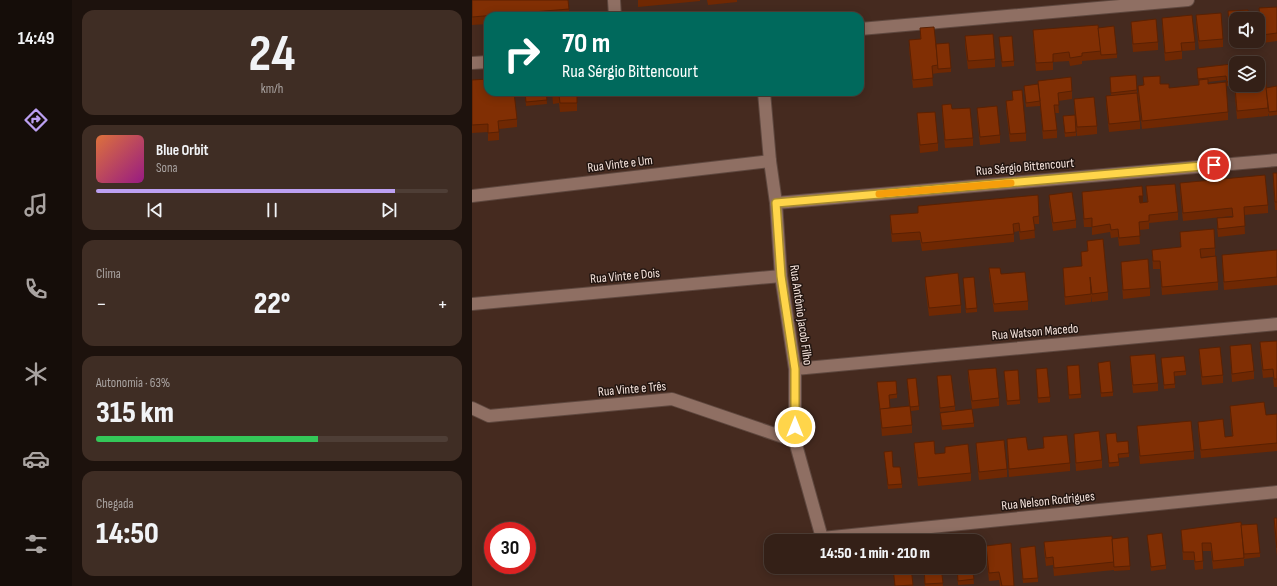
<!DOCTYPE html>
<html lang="pt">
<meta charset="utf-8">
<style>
:root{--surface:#342017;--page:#3f2d24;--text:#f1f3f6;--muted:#a9a3a1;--line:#4e3e36;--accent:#bca0f2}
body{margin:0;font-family:"Sofia Sans Condensed",sans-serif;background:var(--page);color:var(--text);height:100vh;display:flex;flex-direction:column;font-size:15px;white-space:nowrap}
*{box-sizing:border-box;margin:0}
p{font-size:13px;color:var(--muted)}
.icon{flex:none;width:22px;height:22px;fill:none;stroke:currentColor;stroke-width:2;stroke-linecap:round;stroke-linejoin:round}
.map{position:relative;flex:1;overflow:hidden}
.panel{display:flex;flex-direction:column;gap:10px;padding:10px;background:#1d120d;width:400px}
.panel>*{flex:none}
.guide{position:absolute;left:12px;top:12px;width:380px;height:84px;border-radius:12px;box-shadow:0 2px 10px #0003,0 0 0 1px var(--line);background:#00695c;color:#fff;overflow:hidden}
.tools{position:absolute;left:757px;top:12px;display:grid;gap:8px}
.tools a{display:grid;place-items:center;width:36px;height:36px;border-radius:8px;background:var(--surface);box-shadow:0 2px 10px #0003,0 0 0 1px var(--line);font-size:20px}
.speed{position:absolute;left:12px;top:522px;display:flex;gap:8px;font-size:20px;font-weight:700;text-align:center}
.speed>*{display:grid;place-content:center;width:52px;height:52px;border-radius:50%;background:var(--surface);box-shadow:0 2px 10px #0003,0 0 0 1px var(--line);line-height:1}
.speed .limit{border:6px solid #d22;background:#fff;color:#111}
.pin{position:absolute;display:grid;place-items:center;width:34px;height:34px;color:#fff;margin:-17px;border:2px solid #fff;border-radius:50%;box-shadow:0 1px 4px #0007}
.me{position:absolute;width:44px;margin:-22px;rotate:0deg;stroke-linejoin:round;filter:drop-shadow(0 0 3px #0008)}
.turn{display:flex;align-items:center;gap:14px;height:84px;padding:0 12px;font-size:18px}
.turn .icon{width:52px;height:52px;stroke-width:2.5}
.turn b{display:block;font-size:28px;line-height:34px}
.big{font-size:30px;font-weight:800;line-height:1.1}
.panel .card{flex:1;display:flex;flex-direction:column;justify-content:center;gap:6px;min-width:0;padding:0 14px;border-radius:12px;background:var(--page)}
.panel .dial{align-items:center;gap:0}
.dial b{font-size:52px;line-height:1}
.song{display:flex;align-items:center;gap:12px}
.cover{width:48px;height:48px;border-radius:6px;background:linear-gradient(135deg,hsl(20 70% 55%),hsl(310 70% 35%))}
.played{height:4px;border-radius:2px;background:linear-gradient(90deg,var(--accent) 85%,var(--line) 85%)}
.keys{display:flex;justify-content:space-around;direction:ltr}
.heat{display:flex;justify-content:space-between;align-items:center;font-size:22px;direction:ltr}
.charge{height:6px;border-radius:3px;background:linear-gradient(90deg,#34c759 63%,var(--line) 0)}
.trip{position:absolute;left:292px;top:534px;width:222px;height:40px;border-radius:12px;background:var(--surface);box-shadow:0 2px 10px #0003,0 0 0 1px var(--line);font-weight:800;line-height:40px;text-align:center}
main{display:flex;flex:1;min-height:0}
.menu{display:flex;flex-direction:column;width:72px;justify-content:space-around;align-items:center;background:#150d09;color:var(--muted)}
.menu .icon{width:28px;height:28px}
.menu .selected{color:var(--accent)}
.menu b{font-size:18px;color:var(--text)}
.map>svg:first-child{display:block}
</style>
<main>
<nav class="menu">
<b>14:49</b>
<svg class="icon selected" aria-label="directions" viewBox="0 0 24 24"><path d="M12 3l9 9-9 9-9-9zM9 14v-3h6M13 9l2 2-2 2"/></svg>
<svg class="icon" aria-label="music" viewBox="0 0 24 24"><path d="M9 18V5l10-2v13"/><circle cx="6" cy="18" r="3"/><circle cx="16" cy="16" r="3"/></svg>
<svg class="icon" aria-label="phone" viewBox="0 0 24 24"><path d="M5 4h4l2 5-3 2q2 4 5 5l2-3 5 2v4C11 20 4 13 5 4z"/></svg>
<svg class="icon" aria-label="climate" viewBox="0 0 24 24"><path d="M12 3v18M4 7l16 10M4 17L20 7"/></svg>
<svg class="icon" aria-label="car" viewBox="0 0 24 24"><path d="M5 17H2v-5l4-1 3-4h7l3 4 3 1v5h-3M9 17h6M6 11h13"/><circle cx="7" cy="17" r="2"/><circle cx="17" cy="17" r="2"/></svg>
<svg class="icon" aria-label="filters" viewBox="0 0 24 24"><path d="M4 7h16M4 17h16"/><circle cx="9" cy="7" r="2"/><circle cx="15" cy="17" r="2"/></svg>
</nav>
<section class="panel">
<div class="card dial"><b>24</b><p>km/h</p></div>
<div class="card">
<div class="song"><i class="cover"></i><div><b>Blue Orbit</b><p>Sona</p></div></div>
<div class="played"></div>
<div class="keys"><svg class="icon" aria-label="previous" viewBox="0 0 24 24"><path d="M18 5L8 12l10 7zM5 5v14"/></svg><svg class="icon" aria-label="pause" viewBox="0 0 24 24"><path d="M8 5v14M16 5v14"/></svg><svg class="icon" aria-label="next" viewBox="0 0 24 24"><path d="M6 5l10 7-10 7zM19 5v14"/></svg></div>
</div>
<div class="card"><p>Clima</p>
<div class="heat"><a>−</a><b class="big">22°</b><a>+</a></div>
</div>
<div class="card"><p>Autonomia · 63%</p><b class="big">315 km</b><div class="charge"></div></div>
<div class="card"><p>Chegada</p><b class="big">14:50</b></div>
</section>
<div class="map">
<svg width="805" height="586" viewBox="0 0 805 586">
<rect width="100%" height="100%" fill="#452a1f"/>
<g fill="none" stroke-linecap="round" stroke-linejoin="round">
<defs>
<g id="minor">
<path d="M142,0L143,16"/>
<path d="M388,29L716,0"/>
<path d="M0,63L16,62"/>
<path d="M292,92L298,161L304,203L309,276L323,369V441L350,538L805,492"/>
<path d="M0,196L298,161"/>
<path d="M304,203L805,160"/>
<path d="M0,304L309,276"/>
<path d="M323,369L805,324"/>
<path d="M0,408L17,416L200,399L323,441"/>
</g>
</defs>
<!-- minor casing -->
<use href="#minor" stroke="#5f483f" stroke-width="14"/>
<!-- minor -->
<use href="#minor" stroke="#8f6f63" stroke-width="12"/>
</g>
<!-- wall -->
<g fill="#6f2803">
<path d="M0,0L97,9V16H16V24L0,25Z"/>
<path d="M166,0H228V1L166,7Z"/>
<path d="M235,0H265V2L236,5Z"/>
<path d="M805,7V41L790,43L787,16V8Z"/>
<path d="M756,11L764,19V41H786V32V43L760,46L759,32H757Z"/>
<path d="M724,15L751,39V47L727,49L724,23Z"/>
<path d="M690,18L723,42V50L710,51V59L693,61L690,26Z"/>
<path d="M659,22L686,42V50L661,52L659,30Z"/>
<path d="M448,28L464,44L479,68V72L466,73L460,74L461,86L441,88L437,48V40L448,39Z"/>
<path d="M626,28L645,54V58L610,61V64L598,66L597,61L581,62V70L564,71L561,38V30Z"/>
<path d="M493,36L523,59V67L496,69L493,45Z"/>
<path d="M527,37L542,61V66L530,67Z"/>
<path d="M725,68L794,88L805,86V115L797,116L796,113V116L765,119L762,85L755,86L754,80L736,82V84L756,112V120L670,129L666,94V86L671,85V77L697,88L727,86Z"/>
<path d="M638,77L665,90L668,121V129L637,132L634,104V96H639Z"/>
<path d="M0,80L45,119V127L27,129V140L16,141V132L0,133Z"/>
<path d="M566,81L600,91V99L586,101L587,113H583L585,130V138L571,139L568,103V106L554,107L552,86L566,88Z"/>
<path d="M540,91L554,133V141L538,142L534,109V101L540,100Z"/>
<path d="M53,92H74L75,104L54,106Z"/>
<path d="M80,92H97L105,103V111L88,112L87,103L81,104Z"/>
<path d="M602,99L625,126V134L605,136L602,107Z"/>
<path d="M470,105L480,109L501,138V146L473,148L470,113Z"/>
<path d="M505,108L528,135V143L508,145L505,116Z"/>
<path d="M445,113L466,143V151L448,153L445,121Z"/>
<path d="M591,116L604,132V136L593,137Z"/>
<path d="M801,173H805V210H803L801,181Z"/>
<path d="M708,183L796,205V213L772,215L773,234L746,237L745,226V218L760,217V216L711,221L708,191Z"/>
<path d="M674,186L706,212V220L677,223V229L667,230L668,244L647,246L646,237L639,238L638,232L620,235V227H612L610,200V192L671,203L675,202Z"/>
<path d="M577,195L604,220V228L581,231L577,203Z"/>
<path d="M446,206L567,216V224H562L563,238L548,240L547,231L542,232V242L450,251L448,240L420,242L418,224V215L446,213Z"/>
<path d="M708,232L743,248V256L729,257L746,282V290L690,295L688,269H681L680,250L709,247Z"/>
<path d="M615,241L636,292V300L620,302L619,296V302L593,305L591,276V268L610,266L609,252L615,251Z"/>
<path d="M805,250V285L752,290L750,263V255Z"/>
<path d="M649,262L678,288V296L651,299L649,270Z"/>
<path d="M517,268L529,274L556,301V310L522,312L517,276Z"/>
<path d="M453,277L489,305V313L457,316L453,285Z"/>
<path d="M491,278L505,308V312L494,313Z"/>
<path d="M805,341V387H802L801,377L791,378L788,351V342Z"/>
<path d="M758,346L782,371V379L760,382L758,354Z"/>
<path d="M727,349L751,375V383L730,385L727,357Z"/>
<path d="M658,356L686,383V391L661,393L658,364Z"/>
<path d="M689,358L714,371V375L703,376V388L692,389Z"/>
<path d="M626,363L641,392V396L629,397Z"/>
<path d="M595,366L609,394V398L597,399Z"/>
<path d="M564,369L578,397V402L566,403Z"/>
<path d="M496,370L527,398V406L500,409L496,378Z"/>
<path d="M532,371L548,400V404L535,405Z"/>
<path d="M465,376L483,406V411L468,412Z"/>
<path d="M435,379L447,406V410L439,411L440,425V433L410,436L405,382L425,394V398L417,399L418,408L437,406Z"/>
<path d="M758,406L794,415L805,414V451L729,458L726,430V422L753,437L760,436L758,414Z"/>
<path d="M468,413L502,423V427L470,430Z"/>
<path d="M665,426L722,451V459L668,464L665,434Z"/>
<path d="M602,434L630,460V468L604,471L602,442Z"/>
<path d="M634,434L645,442L657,453V457L647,458V466L637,467Z"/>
<path d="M571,437L598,463V471L537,477L535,447V439L556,450L571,448Z"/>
<path d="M442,443L463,454L473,453V447L499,473V481L446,486L442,451Z"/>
<path d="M504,443L535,469V477L507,480L504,451Z"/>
<path d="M412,452L421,467L430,484V488L416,489Z"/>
<path d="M802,518H805V556L802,527Z"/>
<path d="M769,525L788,553V557L772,559V566L741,569L739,551H731V569L723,570L722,560H711L709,530Z"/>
<path d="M675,535L694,565V569L679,571Z"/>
<path d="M640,539L658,566V570L642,571V570L582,576L581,565L574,566L572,550V542Z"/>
<path d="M539,543L542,586H528L527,580L517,581L514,554V546Z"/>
<path d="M548,548L566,578V582L551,583Z"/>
<path d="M421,567H439L441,586H423Z"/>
<path d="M451,567H469L471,586H453Z"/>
<path d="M480,567H500L502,584L486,585L485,570H481Z"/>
</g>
<!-- shaded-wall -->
<rect fill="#5a2103" x="667" y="196" width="4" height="8"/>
<!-- building -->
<g fill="#812f04" stroke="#5a2103">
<path d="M0,0H96L97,9L0,17Z"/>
<path d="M805,7V33L790,35L787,8Z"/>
<path d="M776,10L777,19H764V37H760L759,24H757L756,11Z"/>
<path d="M749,13L751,39L727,41L724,15Z"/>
<path d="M720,15L723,42L709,43L710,51L693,53L690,18Z"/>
<path d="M684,19L686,42L661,44L659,22Z"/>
<path d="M626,25L629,51L610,53V56L598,58L597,52L581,54V62L564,63L561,30Z"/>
<path d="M642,26L645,54L629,55L626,28Z"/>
<path d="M462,27L466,65L460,66L461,78L441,80L437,40L449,39L448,28Z"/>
<path d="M521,34L523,59L496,61L493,36Z"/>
<path d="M540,36L542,61L530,62L527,37Z"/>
<path d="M477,43L479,68L466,69L464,44Z"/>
<path d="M760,64L762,81L755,82L754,76L726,79L725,68Z"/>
<path d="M793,72L796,108L765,111L762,75H764V85H786V73Z"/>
<path d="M664,75L665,90L639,93L638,77Z"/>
<path d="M688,76V84H697V88L727,85V80L736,79V84L754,82L756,112L670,121L666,86L672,85L671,77Z"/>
<path d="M599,77L600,91L586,93L587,105H582L585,130L571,131L566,81Z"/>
<path d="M16,79V92H42L45,119L26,121L27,132L16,133V124L0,125V80Z"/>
<path d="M566,84L568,101L554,103L552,86Z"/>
<path d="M805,86V111L797,112L794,88Z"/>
<path d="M550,90L554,133L538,134L534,101L541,100L540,91Z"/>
<path d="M53,92H74L75,100L54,102Z"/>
<path d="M81,92H97L98,93H105V103H88L87,95L81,96Z"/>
<path d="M665,93L668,121L637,124L634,96Z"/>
<path d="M622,97L625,126L605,127L602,99Z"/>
<path d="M479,104L480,109L498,108L501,138L473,140L470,105Z"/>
<path d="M525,106L528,135L508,137L505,108Z"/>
<path d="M463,112L466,143L448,145L445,113Z"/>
<path d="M603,115L604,132L593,133L591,116Z"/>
<path d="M801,173H805V202H803Z"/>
<path d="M793,175L796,205L772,207L773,226L746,229L745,218L761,217L760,208L711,213L708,183Z"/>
<path d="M703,184L706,212L677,215V221L667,222L668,236L647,238L646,229L639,230L638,224L620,227V218L612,219L610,192L670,186L671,196H667L668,203L676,202L674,186Z"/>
<path d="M600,192L604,220L581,223L577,195Z"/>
<path d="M566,195L567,216L561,217L563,230L548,232L547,223L541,224L542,234L450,243L448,232L420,234L418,215L446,213V206Z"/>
<path d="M742,229L743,248L728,249L729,258L744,256L746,282L690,287L688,261H681L680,250L709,247L708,232Z"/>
<path d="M631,239L636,292L620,294L618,277L619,294L593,297L591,268L610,266L609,252L616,251L615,241Z"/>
<path d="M805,250V277L752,282L750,255Z"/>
<path d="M676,259L678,288L651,290L649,262Z"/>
<path d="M517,268H528L529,274L553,272L556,301L522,304Z"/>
<path d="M486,273L489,305L457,308L453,277Z"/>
<path d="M502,277L505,308L494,309L491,278Z"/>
<path d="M805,341V379H802L801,369L791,370L788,342Z"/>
<path d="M779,344L782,371L760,374L758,346Z"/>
<path d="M748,347L751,375L730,377L727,349Z"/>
<path d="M683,354L686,383L661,385L658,356Z"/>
<path d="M712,356L714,371L702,372L703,384L692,385L689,358Z"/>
<path d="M638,361L641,392L629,393L626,363Z"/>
<path d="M607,365L609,394L597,395L595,366Z"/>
<path d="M524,368L527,398L500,401L496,370Z"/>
<path d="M575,368L578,397L566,398L564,369Z"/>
<path d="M546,370L548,400L535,401L532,371Z"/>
<path d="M479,375L483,406L468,408L465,376Z"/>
<path d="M444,378L447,406L438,407L435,379Z"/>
<path d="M424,381L425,394L417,395L418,408L408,410L405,382Z"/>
<path d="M792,402L794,415L805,414V443L729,450L726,422L751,419L753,437L761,436L758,406Z"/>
<path d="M438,406L440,425L410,428L408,409Z"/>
<path d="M500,409L502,423L470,426L468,413Z"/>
<path d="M719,421L722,451L668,456L665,426Z"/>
<path d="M627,431L630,460L604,463L602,434Z"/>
<path d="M644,433L645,442L656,441L657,453L646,454L647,462L637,463L634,434Z"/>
<path d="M595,435L598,463L537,469L535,439L554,437L556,450L572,448L571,437Z"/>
<path d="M532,440L535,469L507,472L504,443Z"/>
<path d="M462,441L463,454L473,453V447L496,444L499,473L446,478L442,443Z"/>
<path d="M420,451L421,467H428L430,484L416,485L412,452Z"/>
<path d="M802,518H805V548Z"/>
<path d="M769,522L772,558L741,561L739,543H730L731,561L723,562L722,552H711L709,530Z"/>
<path d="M785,524L788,553L772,554L769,525Z"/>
<path d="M690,533L694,565L679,567L675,535Z"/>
<path d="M640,536L642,562L582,568L581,557L574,558L572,542Z"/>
<path d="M656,537L658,566L642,567L640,539Z"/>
<path d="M539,543L542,586H530L527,572L517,573L514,546Z"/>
<path d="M563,546L566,578L551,579L548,548Z"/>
<path d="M421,567H439L441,585L423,586Z"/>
<path d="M452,567H469L471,583L453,584Z"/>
<path d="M485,567H500L502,579L486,581Z"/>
</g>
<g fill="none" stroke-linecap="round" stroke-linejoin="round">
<defs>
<path id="route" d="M323,427V369L309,276L304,203L742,165"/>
</defs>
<!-- route casing -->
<use href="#route" stroke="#a68a30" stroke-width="10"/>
<!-- route -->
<use href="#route" stroke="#ffd54a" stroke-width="7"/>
<!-- slow -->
<path stroke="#f59e0b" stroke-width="7" d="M407,194L539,183"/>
</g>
<g text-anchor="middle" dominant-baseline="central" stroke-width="3" stroke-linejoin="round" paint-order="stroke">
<!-- street labels -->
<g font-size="13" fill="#f5e3dc" stroke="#231611">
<text transform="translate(148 164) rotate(-7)">Rua Vinte e Um</text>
<text transform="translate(553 167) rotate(-5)">Rua Sérgio Bittencourt</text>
<text transform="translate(153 276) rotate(-5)">Rua Vinte e Dois</text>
<text transform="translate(329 315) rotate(82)">Rua Antônio Jacob Filho</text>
<text transform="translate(563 332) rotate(-5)">Rua Watson Macedo</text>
<text transform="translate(160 389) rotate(-5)">Rua Vinte e Três</text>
<text transform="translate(576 501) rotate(-6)">Rua Nelson Rodrigues</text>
</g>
</g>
</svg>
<div class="tools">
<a><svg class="icon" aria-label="sound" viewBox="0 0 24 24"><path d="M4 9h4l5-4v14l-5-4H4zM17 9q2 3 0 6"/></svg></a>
<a><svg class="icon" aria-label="layers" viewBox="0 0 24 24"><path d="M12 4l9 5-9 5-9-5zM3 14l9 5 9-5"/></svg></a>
</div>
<div class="speed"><div class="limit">30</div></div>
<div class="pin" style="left:742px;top:165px;background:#d93025"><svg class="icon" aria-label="arrive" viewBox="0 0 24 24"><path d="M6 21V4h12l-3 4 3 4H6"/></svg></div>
<svg class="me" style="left:323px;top:427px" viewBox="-20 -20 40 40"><circle r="17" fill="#ffd54a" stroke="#fff" stroke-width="3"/><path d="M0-11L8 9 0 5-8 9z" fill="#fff"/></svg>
<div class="trip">14:50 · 1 min · 210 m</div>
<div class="guide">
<div class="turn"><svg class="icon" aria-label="right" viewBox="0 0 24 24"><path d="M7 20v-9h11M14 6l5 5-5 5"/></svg><div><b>70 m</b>Rua Sérgio Bittencourt</div></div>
</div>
</div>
</main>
